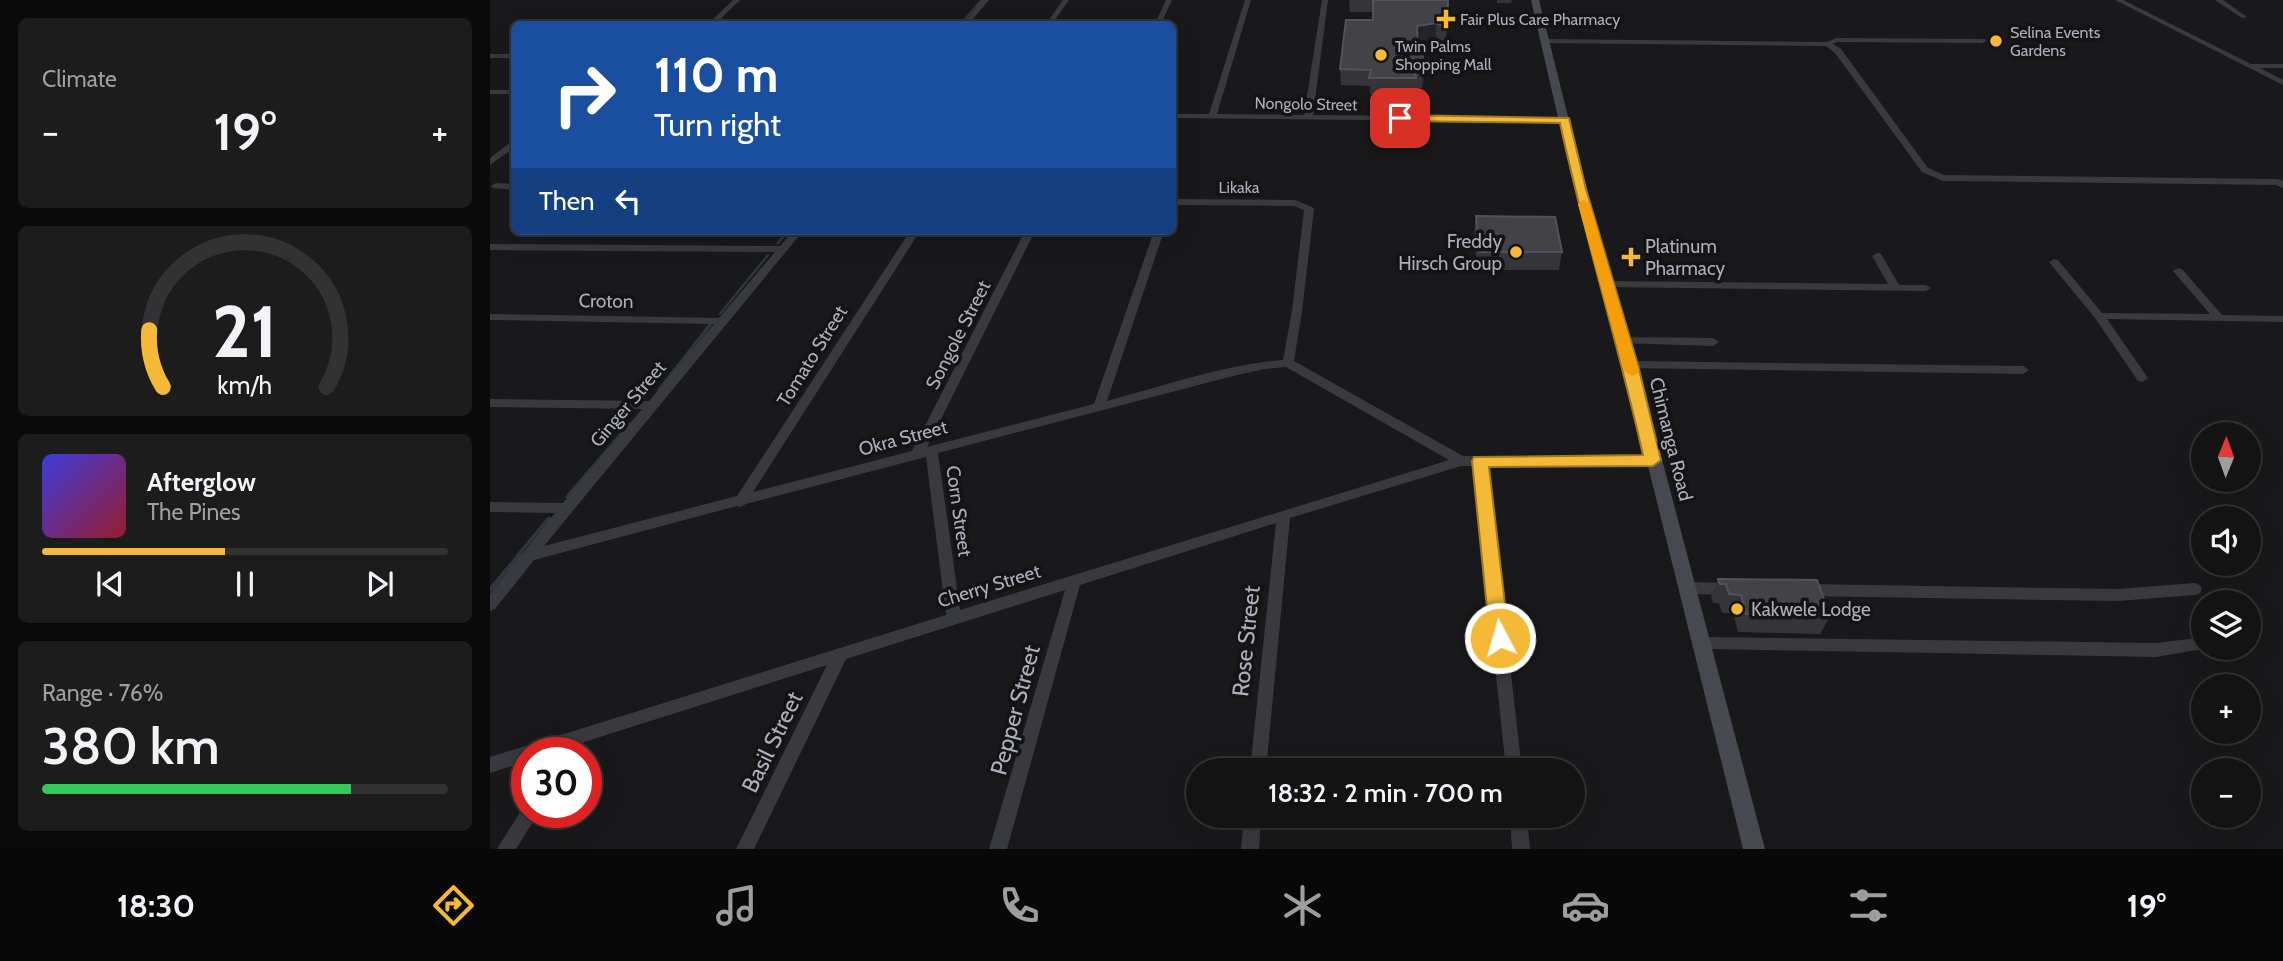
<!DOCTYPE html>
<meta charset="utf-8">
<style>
:root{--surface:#131314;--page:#1c1c1d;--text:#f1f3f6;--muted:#9d9ea0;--line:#323234;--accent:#f4ba37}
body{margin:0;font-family:Cabin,sans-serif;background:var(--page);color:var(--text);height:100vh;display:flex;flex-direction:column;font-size:26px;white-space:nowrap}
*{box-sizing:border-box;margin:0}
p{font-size:23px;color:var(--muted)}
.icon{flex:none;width:38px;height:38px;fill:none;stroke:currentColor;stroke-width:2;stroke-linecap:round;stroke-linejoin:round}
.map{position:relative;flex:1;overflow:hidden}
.sheet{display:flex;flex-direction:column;gap:18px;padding:18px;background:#0a0a0b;width:490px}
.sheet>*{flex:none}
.guide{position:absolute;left:21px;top:21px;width:665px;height:214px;border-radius:10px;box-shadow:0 7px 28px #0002,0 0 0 2px var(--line);background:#1a4fa0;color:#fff;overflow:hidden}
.needle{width:46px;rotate:1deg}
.buttons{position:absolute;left:1701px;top:422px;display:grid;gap:14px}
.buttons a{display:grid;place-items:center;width:70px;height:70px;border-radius:50%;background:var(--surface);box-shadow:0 7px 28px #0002,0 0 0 2px var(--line);font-size:35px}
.speed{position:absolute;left:21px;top:737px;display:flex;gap:14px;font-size:35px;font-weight:700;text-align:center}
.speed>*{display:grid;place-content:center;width:91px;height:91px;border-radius:50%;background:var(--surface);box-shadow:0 7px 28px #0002,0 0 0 2px var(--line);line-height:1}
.speed .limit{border:10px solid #d22;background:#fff;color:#111}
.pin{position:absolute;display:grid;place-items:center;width:60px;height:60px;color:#fff;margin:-30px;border-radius:14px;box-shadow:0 4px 10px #0006}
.me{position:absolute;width:77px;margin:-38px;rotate:354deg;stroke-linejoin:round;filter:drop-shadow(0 0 5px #0008)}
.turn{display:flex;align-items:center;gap:24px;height:147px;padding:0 28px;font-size:32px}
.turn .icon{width:91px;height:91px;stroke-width:2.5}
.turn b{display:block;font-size:49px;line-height:60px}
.then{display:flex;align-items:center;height:66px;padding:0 28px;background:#0003;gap:14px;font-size:26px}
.big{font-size:52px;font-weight:600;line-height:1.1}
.sheet .tile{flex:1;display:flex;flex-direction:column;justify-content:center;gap:10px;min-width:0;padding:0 24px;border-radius:10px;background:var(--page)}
.sheet .dial{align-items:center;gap:0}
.dial svg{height:182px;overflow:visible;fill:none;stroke:var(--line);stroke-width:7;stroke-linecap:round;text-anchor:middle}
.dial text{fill:var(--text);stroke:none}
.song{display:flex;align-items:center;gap:21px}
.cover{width:84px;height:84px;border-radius:10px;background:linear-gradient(135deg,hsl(240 70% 55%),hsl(350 70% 35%))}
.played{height:7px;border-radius:4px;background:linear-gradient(90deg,var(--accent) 45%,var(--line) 45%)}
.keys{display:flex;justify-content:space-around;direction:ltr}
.heat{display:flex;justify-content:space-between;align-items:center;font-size:38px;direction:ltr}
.charge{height:10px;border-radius:5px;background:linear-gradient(90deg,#34c759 76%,var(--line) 0)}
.trip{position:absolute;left:696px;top:758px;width:399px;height:70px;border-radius:35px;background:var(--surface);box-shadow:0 7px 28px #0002,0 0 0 2px var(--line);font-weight:600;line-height:70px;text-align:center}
.menu{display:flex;height:112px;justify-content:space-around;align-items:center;background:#080808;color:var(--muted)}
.menu .icon{width:49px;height:49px}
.menu .current{color:var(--accent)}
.menu b{font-size:32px;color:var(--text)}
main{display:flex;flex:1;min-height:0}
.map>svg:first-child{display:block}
</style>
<main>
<section class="sheet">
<div class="tile"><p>Climate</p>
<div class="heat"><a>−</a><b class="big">19°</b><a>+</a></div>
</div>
<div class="tile dial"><svg viewBox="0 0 100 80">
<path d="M14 69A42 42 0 1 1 86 69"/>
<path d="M14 69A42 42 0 0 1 8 44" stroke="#f4ba37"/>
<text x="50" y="56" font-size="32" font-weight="700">21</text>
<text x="50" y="72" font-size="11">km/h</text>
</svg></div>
<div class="tile">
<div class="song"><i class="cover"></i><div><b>Afterglow</b><p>The Pines</p></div></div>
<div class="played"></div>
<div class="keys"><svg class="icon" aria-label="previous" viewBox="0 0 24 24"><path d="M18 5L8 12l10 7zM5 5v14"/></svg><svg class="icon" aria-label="pause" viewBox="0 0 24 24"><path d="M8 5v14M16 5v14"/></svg><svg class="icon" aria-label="next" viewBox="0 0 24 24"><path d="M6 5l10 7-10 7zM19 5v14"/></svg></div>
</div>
<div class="tile"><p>Range · 76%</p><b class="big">380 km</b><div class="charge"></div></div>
</section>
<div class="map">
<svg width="1793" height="849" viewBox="0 0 1793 849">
<rect width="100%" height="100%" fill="#19191b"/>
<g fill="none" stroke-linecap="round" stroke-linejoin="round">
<!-- stream-far3 -->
<path stroke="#2e373f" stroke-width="2" d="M471,24L491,0"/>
<!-- stream-far2 -->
<g stroke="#2e373f" stroke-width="2.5">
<path d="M288,243L298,231"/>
<path d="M230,314L278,255"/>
</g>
<!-- stream-far1 -->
<g stroke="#2e373f" stroke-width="3.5">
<path d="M169,390L220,325"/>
<path d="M77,497L140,424"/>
<path d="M28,555L59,518"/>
</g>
<!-- stream -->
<path stroke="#2e373f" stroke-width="4.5" d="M0,590L30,554"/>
<!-- street -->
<g fill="#393a40" fill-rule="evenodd">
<path d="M243,0H250L225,24H218Z"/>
<path d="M492,0H499L479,24H473Z"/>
<path d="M573,0H579L562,24H556Z"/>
<path d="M676,0H682L671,24H665Z"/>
<path d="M755,0H761L727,114L814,115L832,0H838L823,115L1075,118L1079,120L1075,122L682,118V114H719Z"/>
<path d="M1625,0H1633L1761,64H1793V68H1770L1793,80V85Z"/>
<path d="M1725,0H1733L1757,17L1752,18Z"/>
<path d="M1346,38L1495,39L1496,41L1492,43L1347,42L1343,44L1351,49L1438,168L1454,175L1788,179L1793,181V188L1786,185L1453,181L1432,172L1345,53L1336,46L1055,43L1051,41L1055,39L1337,42Z"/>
<rect x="0" y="54" width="24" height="4"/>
<rect x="0" y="90" width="24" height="4"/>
<path d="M21,142H24V148L0,165V158Z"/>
<path d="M6,183L24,184V190L3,188L1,186Z"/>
<path d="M682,199L805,200L822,207L824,209L812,311L804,361L973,456L1167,457L1169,460L1167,463L1163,465H997L1032,770H1016L984,466H971L800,518L776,770H760L786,523L590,585L517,849H499L575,590L356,659L264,849H246L337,665L94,742L87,752H70L71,750L62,752H37V761L0,773V757L456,615L436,457L256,504L250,507L247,506L44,560L5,609L0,611V594L65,513L0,512V502L73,503L152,409L0,407V399L159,401L224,324L0,320V314L229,318L285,252L0,250V244L290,246L303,231H313L54,546L247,496L420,231H430L263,492L422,451L535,231H545L437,447L604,404L664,231H674L617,401C673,386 736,364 793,360L802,311L814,210L804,206L682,205ZM796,367L959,460L470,610L448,453L739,377L774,369Z"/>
<path d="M1387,253L1391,254L1409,285H1436L1441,288L1436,291L1116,287L1111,284L1116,281L1398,284L1382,256Z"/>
<path d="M1564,259L1568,260L1612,313L1720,314L1683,271L1688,268L1692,269L1732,315L1793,316V322L1617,319L1658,378L1652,382L1648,381L1605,318L1559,262Z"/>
<path d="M1133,337L1223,338L1229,342L1223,346L1129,343L1127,341Z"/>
<path d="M1140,361L1533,366L1539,370L1533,374L1136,368L1134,365L1136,362Z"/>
<path d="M1199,582L1241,583L1246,585L1248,589L1246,593L1241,595L1199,594L1194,592L1192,588L1194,584Z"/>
<path d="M1705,583L1710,585L1712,589L1710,593L1705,595L1628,601L1315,596L1310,594L1308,590L1310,586L1315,584L1628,589Z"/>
<path d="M1212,637L1666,643L1707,638L1712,639L1713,647L1707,650L1666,657L1212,649L1207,648L1204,643L1207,638Z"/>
<path d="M37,805V812H49L26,849H7L34,806Z"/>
<path d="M754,816H771L769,849H751Z"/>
<path d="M1020,816H1037L1040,849H1022Z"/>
</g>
<!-- secondary -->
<path fill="#474950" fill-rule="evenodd" d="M1041,0H1049L1101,209L1147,365L1275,849H1253L1133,365L1089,209Z"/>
</g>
<!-- wall -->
<g fill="#353539">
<path d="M859,0H958L956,42L946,38L928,41V53H932L934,80L932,88H926V94H880V86L851,85L850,69L883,20V12H860Z"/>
<path d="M1007,0H1022L1021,3H1007Z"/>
<path d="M986,216L1072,252L1069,270H987L984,234Z"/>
<path d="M1228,579L1340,616L1330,634L1248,632L1243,613H1232L1229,603H1223L1221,597Z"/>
</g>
<!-- shaded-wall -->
<g fill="#242427">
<path d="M946,23V38L927,41V26Z"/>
<path d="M934,65V80L932,88L933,72Z"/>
</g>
<!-- building -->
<g fill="#424247" stroke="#525359" stroke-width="2">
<path d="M883,0H958L957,27L946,23L927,26L928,53H932L934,65L933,72H925L926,78H879L881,70L850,69L856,20H883Z"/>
<path d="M986,216L1065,217L1072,252H989Z"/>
<path d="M1228,579L1327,580L1340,616L1256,614L1251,595L1239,594L1236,584H1230Z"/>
</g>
<!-- route -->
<path fill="#f4ba37" stroke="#9f7924" stroke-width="2" d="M910,115L1079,118L1096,189L1148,365L1171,460L1163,466L999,467L1019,638L1016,644L1010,647L1003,644L1000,638L982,461L984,457L1153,455C1128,343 1094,235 1070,123L906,121V116Z"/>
<!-- slow -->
<path fill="#f59e0b" d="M1094,200L1100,204L1149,371L1147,374L1142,376L1134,371L1088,204Z"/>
<!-- markers -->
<g fill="#f4ba37" stroke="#141316" stroke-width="2.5">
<path d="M952.5 8.5h7v7h7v7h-7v7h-7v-7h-7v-7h7z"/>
<circle cx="1506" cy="41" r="7"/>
<circle cx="891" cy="55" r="7"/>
<circle cx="1026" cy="252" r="7"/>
<path d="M1137.5 246.5h7v7h7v7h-7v7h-7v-7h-7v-7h7z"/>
<circle cx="1247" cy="609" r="7"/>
</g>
<g text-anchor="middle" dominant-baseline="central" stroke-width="7" stroke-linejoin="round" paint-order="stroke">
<!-- far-poi labels -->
<g font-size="16" fill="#abafbb" stroke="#141316" text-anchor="start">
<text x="970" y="19">Fair Plus Care Pharmacy</text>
<text x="1520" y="32">Selina Events<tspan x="1520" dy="18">Gardens</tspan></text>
<text x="905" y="46">Twin Palms<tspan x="905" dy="18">Shopping Mall</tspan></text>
</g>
<!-- far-street labels -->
<g font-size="16" fill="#abafbb" stroke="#141316">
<text transform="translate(816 104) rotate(1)">Nongolo Street</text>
<text x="749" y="187">Likaka</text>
</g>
<!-- poi labels -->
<g font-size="19" fill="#abafbb" stroke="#141316" text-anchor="start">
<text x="1012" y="241" text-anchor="end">Freddy<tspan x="1012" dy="22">Hirsch Group</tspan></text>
<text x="1155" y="246">Platinum<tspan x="1155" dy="22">Pharmacy</tspan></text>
<text x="1261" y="609">Kakwele Lodge</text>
</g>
<!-- street labels -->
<g font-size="19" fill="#abafbb" stroke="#141316">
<text transform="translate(116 301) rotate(1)">Croton</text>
<text transform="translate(468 335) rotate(-63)">Songole Street</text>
<text transform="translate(322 356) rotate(-58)">Tomato Street</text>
<text transform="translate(138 404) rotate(-50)">Ginger Street</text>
<text transform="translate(413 438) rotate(-15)">Okra Street</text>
<text transform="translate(1181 439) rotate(76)">Chimanga Road</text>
<text transform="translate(469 511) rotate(82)">Corn Street</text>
<text transform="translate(499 586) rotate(-17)">Cherry Street</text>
</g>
<!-- near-street labels -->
<g font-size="23" fill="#abafbb" stroke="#141316">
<text transform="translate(756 641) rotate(-84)">Rose Street</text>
<text transform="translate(525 710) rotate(-75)">Pepper Street</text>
<text transform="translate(282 742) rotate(-64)">Basil Street</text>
</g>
</g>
</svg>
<div class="buttons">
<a><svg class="needle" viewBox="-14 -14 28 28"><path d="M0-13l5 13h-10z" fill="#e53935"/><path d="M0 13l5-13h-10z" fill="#9d9ea0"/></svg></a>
<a><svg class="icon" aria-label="sound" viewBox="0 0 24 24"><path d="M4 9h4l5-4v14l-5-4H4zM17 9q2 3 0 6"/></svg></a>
<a><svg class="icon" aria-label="layers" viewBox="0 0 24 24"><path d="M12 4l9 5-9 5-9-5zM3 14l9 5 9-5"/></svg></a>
<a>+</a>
<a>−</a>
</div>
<div class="speed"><div class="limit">30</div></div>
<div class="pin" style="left:910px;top:118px;background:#d93025"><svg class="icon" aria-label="arrive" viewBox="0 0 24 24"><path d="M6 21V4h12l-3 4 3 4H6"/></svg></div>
<svg class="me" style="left:1010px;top:638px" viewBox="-20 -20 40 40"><circle r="17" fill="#f4ba37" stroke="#fff" stroke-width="3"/><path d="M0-11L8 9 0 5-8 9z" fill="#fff"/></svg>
<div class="trip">18:32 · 2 min · 700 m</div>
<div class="guide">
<div class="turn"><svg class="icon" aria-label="right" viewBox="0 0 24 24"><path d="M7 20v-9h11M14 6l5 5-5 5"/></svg><div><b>110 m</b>Turn right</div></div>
<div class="then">Then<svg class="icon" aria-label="left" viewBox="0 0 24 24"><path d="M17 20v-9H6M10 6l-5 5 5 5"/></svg></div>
</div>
</div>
</main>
<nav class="menu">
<b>18:30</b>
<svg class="icon current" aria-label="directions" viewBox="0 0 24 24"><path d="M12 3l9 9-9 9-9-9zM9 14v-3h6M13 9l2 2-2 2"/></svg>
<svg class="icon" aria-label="music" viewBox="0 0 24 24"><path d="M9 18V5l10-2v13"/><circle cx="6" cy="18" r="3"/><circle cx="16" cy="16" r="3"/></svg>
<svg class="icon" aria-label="phone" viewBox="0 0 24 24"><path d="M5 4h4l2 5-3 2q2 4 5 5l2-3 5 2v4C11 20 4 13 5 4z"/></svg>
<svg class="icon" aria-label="climate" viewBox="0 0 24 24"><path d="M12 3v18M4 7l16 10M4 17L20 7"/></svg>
<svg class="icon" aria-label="car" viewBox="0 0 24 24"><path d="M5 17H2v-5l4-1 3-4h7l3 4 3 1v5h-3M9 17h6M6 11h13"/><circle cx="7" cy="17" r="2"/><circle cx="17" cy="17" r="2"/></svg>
<svg class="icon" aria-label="filters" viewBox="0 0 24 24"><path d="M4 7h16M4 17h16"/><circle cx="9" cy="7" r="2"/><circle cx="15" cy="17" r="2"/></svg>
<b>19°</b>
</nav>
